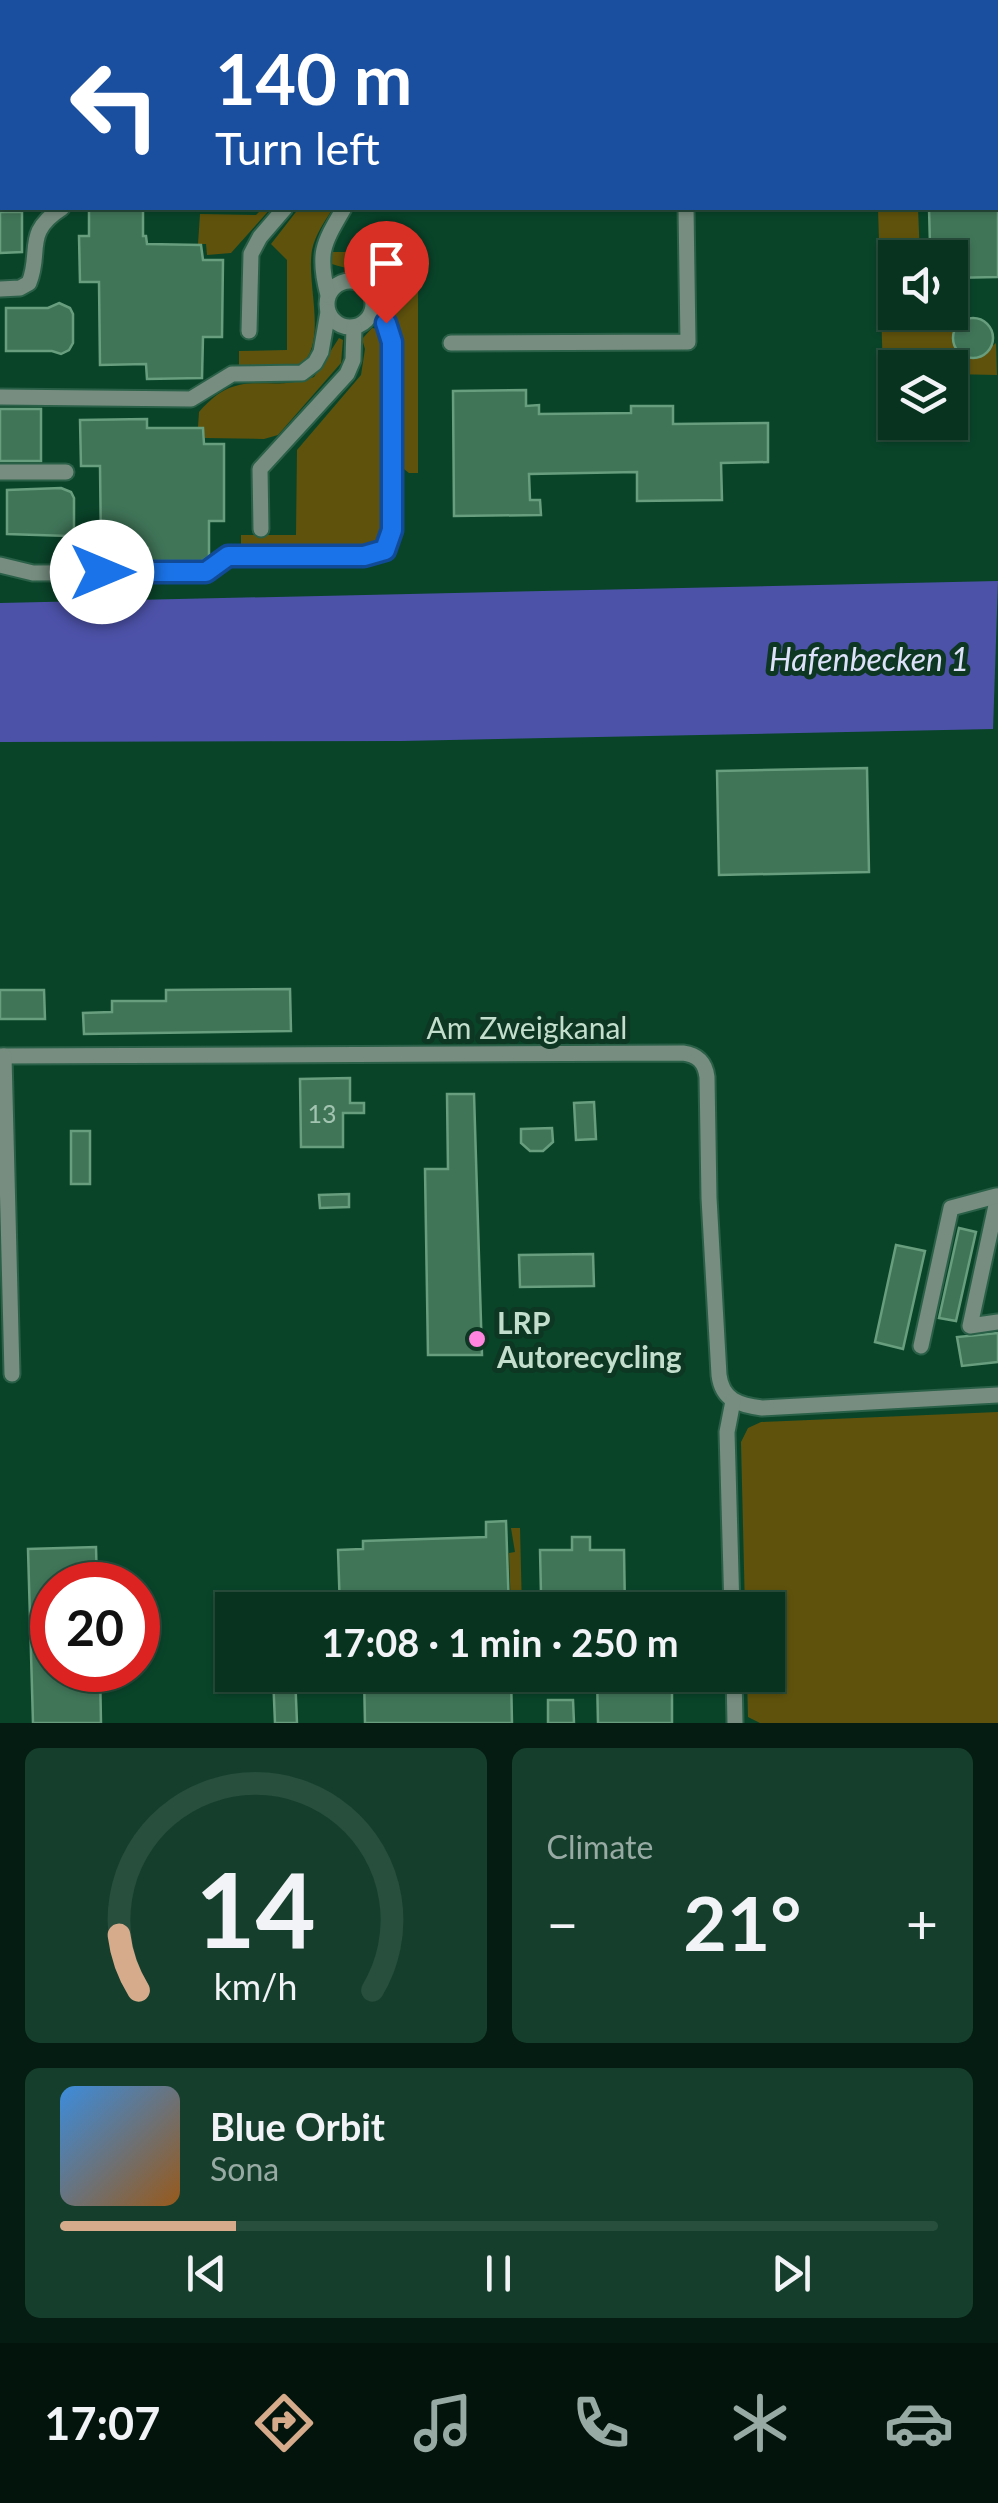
<!DOCTYPE html>
<meta charset="utf-8">
<style>
:root{--surface:#07331f;--page:#153f2c;--text:#f1f3f6;--muted:#98aaa4;--line:#284e3d;--accent:#d6ab8b}
body{margin:0;font-family:Lato,sans-serif;background:var(--page);color:var(--text);height:100vh;display:flex;flex-direction:column;font-size:38px;white-space:nowrap}
*{box-sizing:border-box;margin:0}
p{font-size:32px;color:var(--muted)}
.icon{flex:none;width:55px;height:55px;fill:none;stroke:currentColor;stroke-width:2;stroke-linecap:round;stroke-linejoin:round}
.map{position:relative;height:1723px;overflow:hidden}
.drawer{display:flex;flex-direction:column;gap:25px;padding:25px;background:#041c11;flex:1}
.drawer>*{flex:none}
.banner{position:absolute;left:0px;top:0px;width:1000px;height:210px;box-shadow:0 2px 8px #0004,0 0 0 2px var(--line);background:#1a4fa0;color:#fff;overflow:hidden}
.controls{position:absolute;left:878px;top:240px;display:grid;gap:20px}
.controls a{display:grid;place-items:center;width:90px;height:90px;border-radius:0px;background:var(--surface);box-shadow:0 2px 8px #0004,0 0 0 2px var(--line);font-size:50px}
.speed{position:absolute;left:30px;top:1562px;display:flex;gap:20px;font-size:50px;font-weight:700;text-align:center}
.speed>*{display:grid;place-content:center;width:130px;height:130px;border-radius:50%;background:var(--surface);box-shadow:0 2px 8px #0004,0 0 0 2px var(--line);line-height:1}
.speed .limit{border:15px solid #d22;background:#fff;color:#111}
.pin{position:absolute;display:grid;place-items:center;width:85px;height:85px;color:#fff;margin:-102px -42px;border-radius:50% 50% 50% 0;rotate:-45deg;box-shadow:0 0 10px #0007}
.pin .icon{rotate:45deg}
.me{position:absolute;width:110px;margin:-55px;rotate:90deg;stroke-linejoin:round;filter:drop-shadow(0 0 8px #0008)}
.turn{display:flex;align-items:center;gap:35px;height:210px;padding:0 50px;font-size:45px}
.turn .icon{width:130px;height:130px;stroke-width:2.5}
.turn b{display:block;font-size:70px;line-height:85px}
.big{font-size:75px;font-weight:700;line-height:1.1}
.drawer .card{flex:1;display:flex;flex-direction:column;justify-content:center;gap:15px;min-width:0;padding:0 35px;border-radius:15px;background:var(--page)}
.drawer .dial{align-items:center;gap:0}
.dial svg{height:260px;overflow:visible;fill:none;stroke:var(--line);stroke-width:7;stroke-linecap:round;text-anchor:middle}
.dial text{fill:var(--text);stroke:none}
.song{display:flex;align-items:center;gap:30px}
.cover{width:120px;height:120px;border-radius:15px;background:linear-gradient(135deg,hsl(210 70% 55%),hsl(30 70% 35%))}
.played{height:10px;border-radius:5px;background:linear-gradient(90deg,var(--accent) 20%,var(--line) 20%)}
.keys{display:flex;justify-content:space-around;direction:ltr}
.heat{display:flex;justify-content:space-between;align-items:center;font-size:55px;direction:ltr}
.drawer .tiles{flex:1;display:grid;gap:25px;grid-template-columns:1fr 1fr}
.card:last-child{grid-column:span 2}
.trip{position:absolute;left:215px;top:1592px;width:570px;height:100px;border-radius:0px;background:var(--surface);box-shadow:0 2px 8px #0004,0 0 0 2px var(--line);font-weight:700;line-height:100px;text-align:center}
.tab-bar{display:flex;height:160px;justify-content:space-around;align-items:center;background:#03140c;color:var(--muted)}
.tab-bar .icon{width:70px;height:70px}
.tab-bar .active{color:var(--accent)}
.tab-bar b{font-size:45px;color:var(--text)}
.map>svg:first-child{display:block}
</style>
<div class="map">
<svg width="998" height="1723" viewBox="0 0 998 1723">
<rect width="100%" height="100%" fill="#094429"/>
<!-- green -->
<g fill="#5f520d">
<path d="M256,208H271L231,253L207,255L206,244H198L200,214L256,215L260,211Z"/>
<path d="M299,208H333C325,221 315,235 312,250C306,285 328,340 301,365L239,366V351L287,350V260L271,244Z"/>
<path d="M878,208H918L920,257L895,258V312L921,313L922,318H962L952,336C954,351 963,359 978,358L996,343L997,375L950,374V368H895V374H883Z"/>
<path d="M329,252H418V473H409L400,466C400,420 411,306 370,277C359,270 344,268 332,264Z"/>
<path d="M372,328L380,329L385,343L381,347L385,349V528L380,541L368,549L241,550V535H296L297,450L361,375L365,349L362,339Z"/>
<path d="M339,338L343,340L341,363L278,435L264,439L205,438L203,428L198,427L199,412C240,364 266,395 314,377Z"/>
<path d="M998,1412V1723H760L748,1717L747,1675H768V1610H745L741,1442L748,1428L761,1422Z"/>
<path d="M511,1528H520L522,1610H511L509,1553L515,1552Z"/>
</g>
<!-- water -->
<path fill="#4d52a9" d="M998,581L993,729L401,741L0,742V603Z"/>
<!-- building -->
<g fill="#407558" stroke="#689e7e" stroke-width="2.5">
<path d="M89,208H143V236H146L147,244L201,245L203,260H223L222,337H203L202,378L147,379L146,364L100,365L99,282H80L79,236H89Z"/>
<path d="M929,208H998V277L950,278V258H936V245H930Z"/>
<path d="M0,212H22V252L0,253Z"/>
<path d="M59,303L70,308L73,314V343L69,350L61,354L52,351H6V308H48Z"/>
<circle cx="973" cy="338" r="20"/>
<path d="M526,390V406L539,405V414L631,413V406H673V424L768,423V462L721,463L722,500L637,501V472L529,474L530,500H540L541,515L454,516L453,391Z"/>
<rect x="0" y="409" width="41" height="52"/>
<path d="M147,419V428H203L204,444H224V521H209V556L202,561H148V548H101L100,466H81L80,420Z"/>
<path d="M61,488L71,492L74,498V528L68,536L7,534V490Z"/>
<path d="M867,768L869,872L719,875L717,771Z"/>
<path d="M290,989L291,1031L84,1034L83,1013L112,1012V1001H166V990Z"/>
<path d="M0,990H44L45,1019H0Z"/>
<path d="M350,1078V1103H364V1113H343V1147H301L300,1079Z"/>
<path d="M447,1094H474L482,1355H428L425,1169H448Z"/>
<path d="M594,1102L596,1139L576,1140L574,1103Z"/>
<path d="M552,1128L553,1142L543,1151H530L521,1143V1129Z"/>
<rect x="71" y="1131" width="19" height="53"/>
<path d="M349,1194V1207L320,1208L319,1195Z"/>
<path d="M959,1228L976,1232L956,1321L939,1318Z"/>
<path d="M896,1245L925,1251L903,1349L875,1342Z"/>
<path d="M593,1254L594,1286L520,1287L519,1255Z"/>
<path d="M998,1333V1362L962,1366L957,1337Z"/>
<path d="M506,1521L509,1610H340L338,1550L363,1549V1541L486,1537V1522Z"/>
<path d="M572,1537H590V1550H624L625,1610H570L569,1594H541L540,1550H572Z"/>
<path d="M96,1547L97,1585H52V1670H100L101,1723H33L28,1549Z"/>
<path d="M273,1675H295L297,1723H275Z"/>
<path d="M364,1675H511L512,1723H365Z"/>
<path d="M597,1675H672V1723H598Z"/>
<path d="M548,1700H573L574,1723H548Z"/>
</g>
<g fill="none" stroke-linecap="round" stroke-linejoin="round">
<defs>
<g id="minor">
<path d="M131,0V2"/>
<path d="M415,0V2"/>
<path d="M570,0V2"/>
<path d="M651,0V2"/>
<path d="M0,150H2"/>
<path d="M0,190H2"/>
<circle cx="350" cy="304" r="23"/>
<path d="M0,289L20,288L29,283C42,251 23,233 62,208"/>
<path d="M328,295C317,253 323,244 344,208"/>
<path d="M249,331L251,254L260,237L285,208"/>
<path d="M451,343L688,342L686,208"/>
<path d="M0,397L191,399L232,374L302,373L315,363L321,352L328,312"/>
<path d="M0,472H66"/>
<path d="M261,529L260,469L347,374L353,360L354,327"/>
<path d="M0,565L33,573L206,572L228,556H364C382,555 391,548 392,529V342L388,326L372,311"/>
<path d="M0,1056L683,1053C698,1055 705,1062 707,1077L709,1198L719,1375C722,1400 739,1405 762,1408L998,1395"/>
<path d="M4,1056L12,1374"/>
<path d="M998,1196L970,1326L998,1322"/>
<path d="M921,1346L951,1208L996,1196"/>
<path d="M732,1610L727,1432L733,1401"/>
<path d="M734,1675L735,1723"/>
</g>
</defs>
<!-- minor casing -->
<use href="#minor" stroke="#2a6047" stroke-width="19"/>
<!-- minor -->
<use href="#minor" stroke="#768d7f" stroke-width="15"/>
</g>
<g fill="none" stroke-linecap="round" stroke-linejoin="round">
<defs>
<path id="route" d="M102,572H206L228,556H364L385,550L392,530V342L386,323"/>
</defs>
<!-- route casing -->
<use href="#route" stroke="#114b97" stroke-width="25"/>
<!-- route -->
<use href="#route" stroke="#1a73e8" stroke-width="18"/>
</g>
<!-- markers -->
<circle fill="#ff85df" stroke="#0d3722" stroke-width="4" cx="477" cy="1339" r="10"/>
<g text-anchor="middle" dominant-baseline="central" stroke-width="10" stroke-linejoin="round" paint-order="stroke">
<!-- number labels -->
<g font-size="25" fill="#a2c4b0">
<text x="322" y="1113">13</text>
</g>
<!-- street labels -->
<g font-size="30" fill="#c3decd" stroke="#0d3722">
<text x="527" y="1027">Am Zweigkanal</text>
</g>
<!-- poi labels -->
<g font-size="30" font-weight="bold" fill="#c3decd" stroke="#0d3722" text-anchor="start">
<text x="497" y="1322">LRP<tspan x="497" dy="34">Autorecycling</tspan></text>
</g>
<!-- water labels -->
<g font-size="32" font-style="italic" fill="#dde1fa" stroke="#0d3722">
<text x="869" y="658">Hafenbecken 1</text>
</g>
</g>
</svg>
<div class="controls">
<a><svg class="icon" aria-label="sound" viewBox="0 0 24 24"><path d="M4 9h4l5-4v14l-5-4H4zM17 9q2 3 0 6"/></svg></a>
<a><svg class="icon" aria-label="layers" viewBox="0 0 24 24"><path d="M12 4l9 5-9 5-9-5zM3 14l9 5 9-5"/></svg></a>
</div>
<div class="speed"><div class="limit">20</div></div>
<div class="pin" style="left:386px;top:323px;background:#d93025"><svg class="icon" aria-label="arrive" viewBox="0 0 24 24"><path d="M6 21V4h12l-3 4 3 4H6"/></svg></div>
<svg class="me" style="left:102px;top:572px" viewBox="-20 -20 40 40"><circle r="19" fill="#fff"/><path d="M0-13L10 11 0 6-10 11z" fill="#1a73e8"/></svg>
<div class="trip">17:08 · 1 min · 250 m</div>
<div class="banner">
<div class="turn"><svg class="icon" aria-label="left" viewBox="0 0 24 24"><path d="M17 20v-9H6M10 6l-5 5 5 5"/></svg><div><b>140 m</b>Turn left</div></div>
</div>
</div>
<section class="drawer">
<div class="tiles">
<div class="card dial"><svg viewBox="0 0 100 80">
<path d="M14 69A42 42 0 1 1 86 69"/>
<path d="M14 69A42 42 0 0 1 8 52" stroke="#d6ab8b"/>
<text x="50" y="56" font-size="32" font-weight="700">14</text>
<text x="50" y="72" font-size="11">km/h</text>
</svg></div>
<div class="card"><p>Climate</p>
<div class="heat"><a>−</a><b class="big">21°</b><a>+</a></div>
</div>
<div class="card">
<div class="song"><i class="cover"></i><div><b>Blue Orbit</b><p>Sona</p></div></div>
<div class="played"></div>
<div class="keys"><svg class="icon" aria-label="previous" viewBox="0 0 24 24"><path d="M18 5L8 12l10 7zM5 5v14"/></svg><svg class="icon" aria-label="pause" viewBox="0 0 24 24"><path d="M8 5v14M16 5v14"/></svg><svg class="icon" aria-label="next" viewBox="0 0 24 24"><path d="M6 5l10 7-10 7zM19 5v14"/></svg></div>
</div>
</div>
</section>
<nav class="tab-bar">
<b>17:07</b>
<svg class="icon active" aria-label="directions" viewBox="0 0 24 24"><path d="M12 3l9 9-9 9-9-9zM9 14v-3h6M13 9l2 2-2 2"/></svg>
<svg class="icon" aria-label="music" viewBox="0 0 24 24"><path d="M9 18V5l10-2v13"/><circle cx="6" cy="18" r="3"/><circle cx="16" cy="16" r="3"/></svg>
<svg class="icon" aria-label="phone" viewBox="0 0 24 24"><path d="M5 4h4l2 5-3 2q2 4 5 5l2-3 5 2v4C11 20 4 13 5 4z"/></svg>
<svg class="icon" aria-label="climate" viewBox="0 0 24 24"><path d="M12 3v18M4 7l16 10M4 17L20 7"/></svg>
<svg class="icon" aria-label="car" viewBox="0 0 24 24"><path d="M5 17H2v-5l4-1 3-4h7l3 4 3 1v5h-3M9 17h6M6 11h13"/><circle cx="7" cy="17" r="2"/><circle cx="17" cy="17" r="2"/></svg>
</nav>
